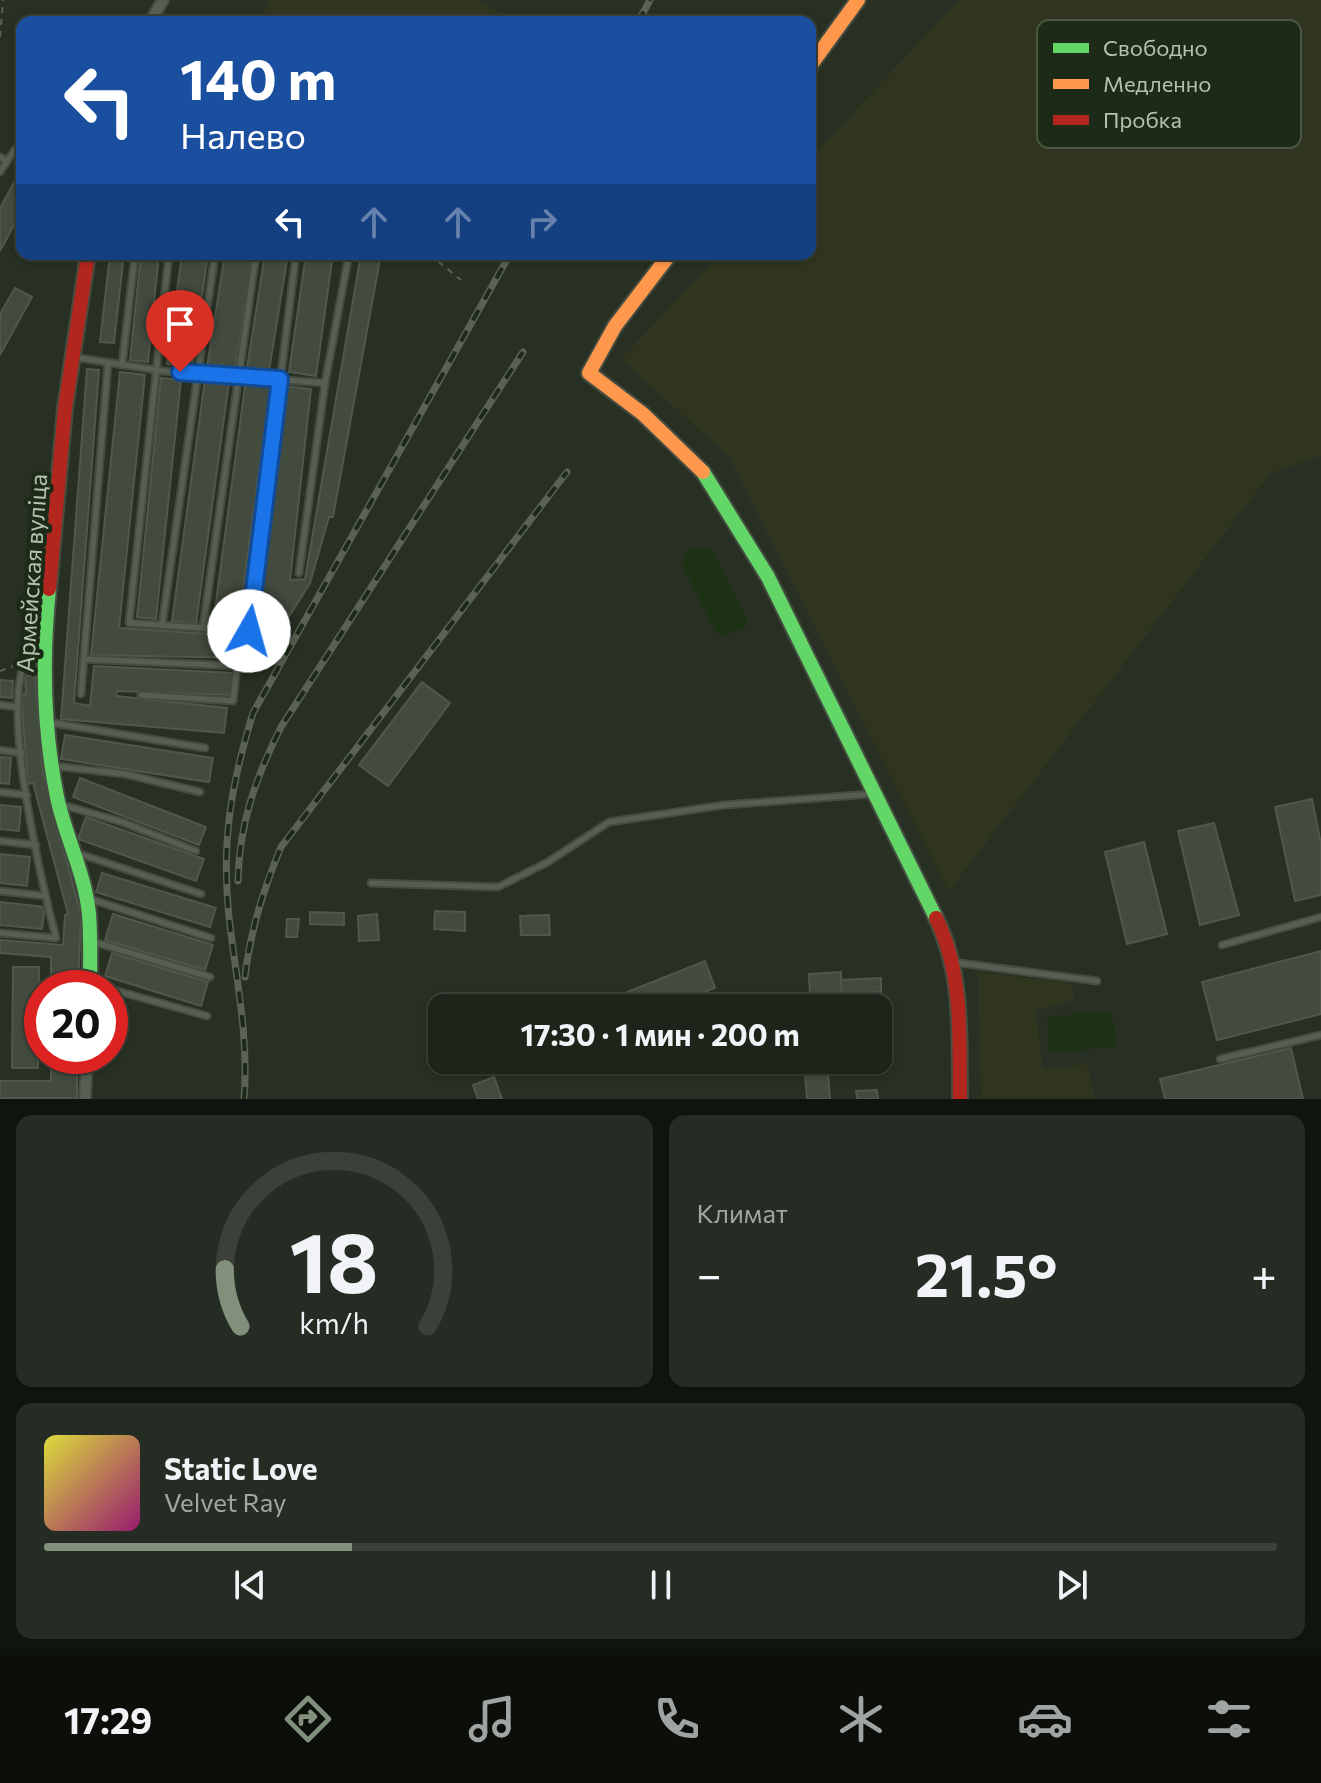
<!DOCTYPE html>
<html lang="ru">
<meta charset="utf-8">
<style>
:root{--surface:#1d241a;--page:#252c23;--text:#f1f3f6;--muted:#a0a4a2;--line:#3b4139;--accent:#81907b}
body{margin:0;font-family:Commissioner,sans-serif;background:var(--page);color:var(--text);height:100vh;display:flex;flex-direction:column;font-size:30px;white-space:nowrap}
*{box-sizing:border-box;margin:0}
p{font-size:26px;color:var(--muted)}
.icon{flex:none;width:44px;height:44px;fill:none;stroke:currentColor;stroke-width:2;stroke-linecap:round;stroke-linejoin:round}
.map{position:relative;height:1099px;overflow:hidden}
.side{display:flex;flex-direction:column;gap:16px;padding:16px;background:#10140e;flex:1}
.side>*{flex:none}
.banner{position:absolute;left:16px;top:16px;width:800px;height:244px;border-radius:16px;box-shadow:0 2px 6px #0004,0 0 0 2px var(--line);background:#1a4fa0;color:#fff;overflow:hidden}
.speed{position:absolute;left:24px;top:970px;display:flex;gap:16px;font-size:40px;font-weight:700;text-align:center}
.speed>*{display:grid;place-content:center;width:104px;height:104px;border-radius:50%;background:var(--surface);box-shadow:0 2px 6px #0004,0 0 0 2px var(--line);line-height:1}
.speed .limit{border:12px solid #d22;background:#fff;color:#111}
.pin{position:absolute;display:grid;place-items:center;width:68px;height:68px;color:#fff;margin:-82px -34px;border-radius:50% 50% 50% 0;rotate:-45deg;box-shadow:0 0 8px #0007}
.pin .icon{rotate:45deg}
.me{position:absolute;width:88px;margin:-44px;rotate:7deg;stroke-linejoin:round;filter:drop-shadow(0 0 6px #0008)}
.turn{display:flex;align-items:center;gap:28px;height:168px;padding:0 32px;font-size:36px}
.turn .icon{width:104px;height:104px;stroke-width:2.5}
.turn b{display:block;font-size:56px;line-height:68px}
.lanes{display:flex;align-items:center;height:76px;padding:0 32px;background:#0003;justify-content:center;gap:40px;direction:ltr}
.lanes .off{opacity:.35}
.big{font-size:60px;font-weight:700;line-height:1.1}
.side .tile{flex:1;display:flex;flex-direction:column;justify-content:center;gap:12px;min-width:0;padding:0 28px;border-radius:16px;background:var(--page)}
.side .dial{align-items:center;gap:0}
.dial svg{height:208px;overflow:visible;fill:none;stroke:var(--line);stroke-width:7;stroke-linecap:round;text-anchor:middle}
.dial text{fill:var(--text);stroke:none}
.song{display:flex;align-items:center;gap:24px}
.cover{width:96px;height:96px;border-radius:12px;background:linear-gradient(135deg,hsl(60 70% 55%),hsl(320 70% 35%))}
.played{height:8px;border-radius:4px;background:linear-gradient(90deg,var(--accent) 25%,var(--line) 25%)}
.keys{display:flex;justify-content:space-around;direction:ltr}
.heat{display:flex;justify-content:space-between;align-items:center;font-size:44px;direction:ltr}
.side .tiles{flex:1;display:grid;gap:16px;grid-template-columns:1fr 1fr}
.tile:last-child{grid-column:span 2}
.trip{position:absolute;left:428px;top:994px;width:464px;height:80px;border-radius:16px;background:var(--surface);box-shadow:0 2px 6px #0004,0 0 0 2px var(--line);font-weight:700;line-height:80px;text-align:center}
.tab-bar{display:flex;height:128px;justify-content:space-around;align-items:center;background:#0c0e0a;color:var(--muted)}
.tab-bar .icon{width:56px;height:56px}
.tab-bar .selected{color:var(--accent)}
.tab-bar b{font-size:36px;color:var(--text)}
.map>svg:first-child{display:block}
</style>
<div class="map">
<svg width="1321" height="1099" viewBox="0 0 1321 1099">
<rect width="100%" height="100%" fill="#273023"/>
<!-- green -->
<g fill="#303520">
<path d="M270,0H478L517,22H257Z"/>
<path d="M959,0H1321V456L1271,473L949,891L728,456L621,359L720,254H810V158Z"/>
<path d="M978,972L1071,983L1074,1000L1036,1011L1043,1069L1087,1064L1095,1099H981Z"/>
</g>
<!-- water -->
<g fill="#1d3214">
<path d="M708,547L714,553L747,621L745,627L723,637L717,633L682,565L689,549Z"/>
<path d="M1112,1011L1116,1046L1050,1053L1047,1017Z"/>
</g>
<!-- building -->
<g fill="#424b3e" stroke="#4f584a" stroke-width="2">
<path d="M22,168V210L0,251V208Z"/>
<path d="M110,254H124L114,343L100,342Z"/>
<path d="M141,254H159L148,362L130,360Z"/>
<path d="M182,254H208L192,368L167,364Z"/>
<path d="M225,254H253L235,371L207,367Z"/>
<path d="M265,254H288L269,371L247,368Z"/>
<path d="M306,254H333L316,376L289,372Z"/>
<path d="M361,254H381L333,517H329L310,583L270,647H254L286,386L311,389L290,580L305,579Z"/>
<path d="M15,288L32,297L0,355V314Z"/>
<path d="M87,369L99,370L74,703L90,706L94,666L234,673L230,695L117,691L116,696L227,708L224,733L61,719Z"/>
<path d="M120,372L145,375L119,628L256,637L247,658L91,655Z"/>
<path d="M161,378L181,380L156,619L137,617Z"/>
<path d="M205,379L229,382L196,624L172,621Z"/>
<path d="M246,379L271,382L238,627L213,624Z"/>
<path d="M35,675L43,772L81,915L78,988H51V957L0,953V940L63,945L65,915L68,914L33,783L28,784L21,694H26L25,676Z"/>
<path d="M0,680L13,681L12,698L0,697Z"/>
<path d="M422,682L450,703L388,786L359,765Z"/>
<path d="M65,735L213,758L209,782L61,759Z"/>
<path d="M0,757L11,758L9,784L0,783Z"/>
<path d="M80,778L206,827L199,845L73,797Z"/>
<path d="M1312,799L1321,844V895L1295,901L1275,807Z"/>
<path d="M0,805L21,807L19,831L0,829Z"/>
<path d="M86,817L204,859L196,881L78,839Z"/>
<path d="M1214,823L1239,915L1200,925L1178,831Z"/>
<path d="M1144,842L1167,934L1127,944L1105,852Z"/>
<path d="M0,854L30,857L27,886L0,883Z"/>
<path d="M102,873L216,908L210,927L96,892Z"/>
<path d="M0,902L45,907L42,929L0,925Z"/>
<path d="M435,911L465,912V931L434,929Z"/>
<path d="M310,912L344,913V925L310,924Z"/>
<path d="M113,914L213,945L205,970L105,940Z"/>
<path d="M377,914L379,940L359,941L358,916Z"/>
<path d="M549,915L550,935H521L520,916Z"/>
<path d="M287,919H299L297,937H286Z"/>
<path d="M1321,951V1014L1217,1040L1202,982Z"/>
<path d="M112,953L208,982L201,1006L105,976Z"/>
<path d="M705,961L715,988L663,1008H610L607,1000Z"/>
<path d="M13,967H39L38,1068H12Z"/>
<path d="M841,972L842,994L810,996L809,974Z"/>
<path d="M881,978V992L842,994L841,980Z"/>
<path d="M1291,1048L1303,1099H1165L1160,1079Z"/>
<path d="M51,1056H77V1098H0V1081H51Z"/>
<path d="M804,1060H827L830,1099H807Z"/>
<path d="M494,1077L502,1099H478L473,1085Z"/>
<path d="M877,1090L878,1099H857L856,1091Z"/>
</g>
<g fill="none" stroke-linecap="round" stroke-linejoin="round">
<defs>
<g id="lane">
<path d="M0,157L7,161L22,140"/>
<path d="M0,172L7,161"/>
<path d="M169,254L129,623L249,631L296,254"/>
<path d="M73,357L163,371L325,383"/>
<path d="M122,365L135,254"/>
<path d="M299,573L325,383L349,254"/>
<path d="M162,625L215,254"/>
<path d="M203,628L256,254"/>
<path d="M84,659L237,666L233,701L141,695"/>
<path d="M81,694L108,363"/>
<path d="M0,705L17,707"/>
<path d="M47,722L205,748"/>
<path d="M0,750L22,753"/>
<path d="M54,766L125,774L200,792"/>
<path d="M0,792L27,795"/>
<path d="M63,805L122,822L196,851"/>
<path d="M0,841L36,845"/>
<path d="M80,854L201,894"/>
<path d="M371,883L498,887L548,862L609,822L724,805L871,794"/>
<path d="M0,891L45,896"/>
<path d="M87,898L211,938"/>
<path d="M0,933L56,938C41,880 4,721 23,668C26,660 35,651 41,644"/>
<path d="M91,941L210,977"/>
<path d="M1222,945L1321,917"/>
<path d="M952,962L1097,981"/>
<path d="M91,984L105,988"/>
<path d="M110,989L207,1016"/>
<path d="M1220,1059L1321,1035"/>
</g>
<g id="street">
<path d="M150,22L163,0"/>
<path d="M85,1099L87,1056"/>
</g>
<g id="fast">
<path d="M703,472L768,577L936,918"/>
<path d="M49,589C42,658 43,728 57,797C65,836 85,873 89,914C91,939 90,964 90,988"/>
</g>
<g id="slow">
<path d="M810,66L858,0"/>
<path d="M670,254L615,326L589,373L643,414L703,472"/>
</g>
<g id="jam">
<path d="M49,589L65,408L88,254"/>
<path d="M936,918C964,975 959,1038 960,1099"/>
</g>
</defs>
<!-- lane casing -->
<use href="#lane" stroke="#444d40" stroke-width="9"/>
<!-- street casing -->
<use href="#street" stroke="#444d40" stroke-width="14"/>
<!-- fast casing -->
<use href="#fast" stroke="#444d40" stroke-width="18"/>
<!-- slow casing -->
<use href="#slow" stroke="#444d40" stroke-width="18"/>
<!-- jam casing -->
<use href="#jam" stroke="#444d40" stroke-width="18"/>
<!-- path -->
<g stroke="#5a6155" stroke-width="2" stroke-dasharray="6 6" stroke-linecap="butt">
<path d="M0,37L3,0"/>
<path d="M429,254L461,280"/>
<path d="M0,671L14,666"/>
</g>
<!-- lane -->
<use href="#lane" stroke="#565f52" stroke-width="5"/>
<!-- street -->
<use href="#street" stroke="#565f52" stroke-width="10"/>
<!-- fast -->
<use href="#fast" stroke="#63d668" stroke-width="14"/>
<!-- slow -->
<use href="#slow" stroke="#ff974d" stroke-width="14"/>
<!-- jam -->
<use href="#jam" stroke="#b3261e" stroke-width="14"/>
<defs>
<g id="rail">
<path d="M638,22L650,0"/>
<path d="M238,881C239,824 256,777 281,727L523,352"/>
<path d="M245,977C250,931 263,890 281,847L567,472"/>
<path d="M244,1099C249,1037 236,979 229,917C221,842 231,785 253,713L510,254"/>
</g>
</defs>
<!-- rail casing -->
<use href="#rail" stroke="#5a6256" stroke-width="7"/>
<!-- rail -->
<use href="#rail" stroke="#1d2a17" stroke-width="4" stroke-dasharray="12" stroke-linecap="butt"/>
</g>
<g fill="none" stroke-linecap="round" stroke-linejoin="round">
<defs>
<path id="route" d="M180,372L280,379L249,631"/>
</defs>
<!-- route casing -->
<use href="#route" stroke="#114b97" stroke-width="20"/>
<!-- route -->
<use href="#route" stroke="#1a73e8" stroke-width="14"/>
</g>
<g text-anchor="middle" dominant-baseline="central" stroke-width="8" stroke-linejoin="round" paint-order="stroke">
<!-- street labels -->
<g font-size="24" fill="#b2c3ab" stroke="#1d2a17">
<text transform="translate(31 573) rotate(-86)">Армейская вуліца</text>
</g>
</g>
<!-- legend -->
<rect x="1037" y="20" width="264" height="128" rx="12" fill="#1d2a17" stroke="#4a5843" stroke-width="2"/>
<rect x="1053" y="43" width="36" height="10" fill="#63d668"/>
<rect x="1053" y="79" width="36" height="10" fill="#ff974d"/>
<rect x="1053" y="115" width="36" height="10" fill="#b3261e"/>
<g font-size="22" fill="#b2c3ab">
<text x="1103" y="56">Свободно</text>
<text x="1103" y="92">Медленно</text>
<text x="1103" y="128">Пробка</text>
</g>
</svg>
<div class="speed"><div class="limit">20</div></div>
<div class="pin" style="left:180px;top:372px;background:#d93025"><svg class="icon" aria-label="arrive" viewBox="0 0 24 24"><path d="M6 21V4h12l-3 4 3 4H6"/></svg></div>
<svg class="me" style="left:249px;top:631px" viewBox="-20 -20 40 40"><circle r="19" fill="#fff"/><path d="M0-13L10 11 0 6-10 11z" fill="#1a73e8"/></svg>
<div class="trip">17:30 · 1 мин · 200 m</div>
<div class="banner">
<div class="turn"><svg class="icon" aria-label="left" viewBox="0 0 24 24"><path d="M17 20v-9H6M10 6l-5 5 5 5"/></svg><div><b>140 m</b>Налево</div></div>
<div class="lanes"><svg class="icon" aria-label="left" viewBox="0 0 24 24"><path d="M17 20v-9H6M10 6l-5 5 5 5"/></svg><svg class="icon off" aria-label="ahead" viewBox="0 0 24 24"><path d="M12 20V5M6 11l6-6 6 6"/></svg><svg class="icon off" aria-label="ahead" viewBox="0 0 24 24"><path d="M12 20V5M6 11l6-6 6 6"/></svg><svg class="icon off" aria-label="right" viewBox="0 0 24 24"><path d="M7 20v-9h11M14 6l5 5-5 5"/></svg></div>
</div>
</div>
<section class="side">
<div class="tiles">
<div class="tile dial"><svg viewBox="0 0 100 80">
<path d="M14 69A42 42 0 1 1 86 69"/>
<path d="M14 69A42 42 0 0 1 8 47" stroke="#81907b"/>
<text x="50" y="56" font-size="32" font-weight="700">18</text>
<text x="50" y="72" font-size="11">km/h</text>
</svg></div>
<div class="tile"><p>Климат</p>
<div class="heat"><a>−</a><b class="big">21.5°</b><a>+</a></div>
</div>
<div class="tile">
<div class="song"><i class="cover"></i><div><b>Static Love</b><p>Velvet Ray</p></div></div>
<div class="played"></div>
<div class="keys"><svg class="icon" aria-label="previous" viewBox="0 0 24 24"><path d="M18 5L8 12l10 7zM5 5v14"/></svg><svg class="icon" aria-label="pause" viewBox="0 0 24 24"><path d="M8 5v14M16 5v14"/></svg><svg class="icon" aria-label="next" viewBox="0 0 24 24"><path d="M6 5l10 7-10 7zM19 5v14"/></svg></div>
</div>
</div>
</section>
<nav class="tab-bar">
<b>17:29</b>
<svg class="icon selected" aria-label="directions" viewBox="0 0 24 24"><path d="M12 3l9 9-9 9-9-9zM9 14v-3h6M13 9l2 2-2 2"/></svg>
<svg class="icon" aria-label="music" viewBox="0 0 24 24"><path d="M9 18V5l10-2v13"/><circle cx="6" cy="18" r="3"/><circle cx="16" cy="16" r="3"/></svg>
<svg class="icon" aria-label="phone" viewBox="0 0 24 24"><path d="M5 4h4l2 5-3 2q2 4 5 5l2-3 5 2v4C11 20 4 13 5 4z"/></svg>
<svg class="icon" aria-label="climate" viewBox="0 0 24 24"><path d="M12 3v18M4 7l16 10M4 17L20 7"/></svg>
<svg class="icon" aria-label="car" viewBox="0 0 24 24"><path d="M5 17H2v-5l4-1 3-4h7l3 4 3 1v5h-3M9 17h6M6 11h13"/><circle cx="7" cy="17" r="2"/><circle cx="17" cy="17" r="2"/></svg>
<svg class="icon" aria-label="filters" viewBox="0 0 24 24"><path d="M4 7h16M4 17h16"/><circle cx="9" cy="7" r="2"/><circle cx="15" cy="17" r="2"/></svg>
</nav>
